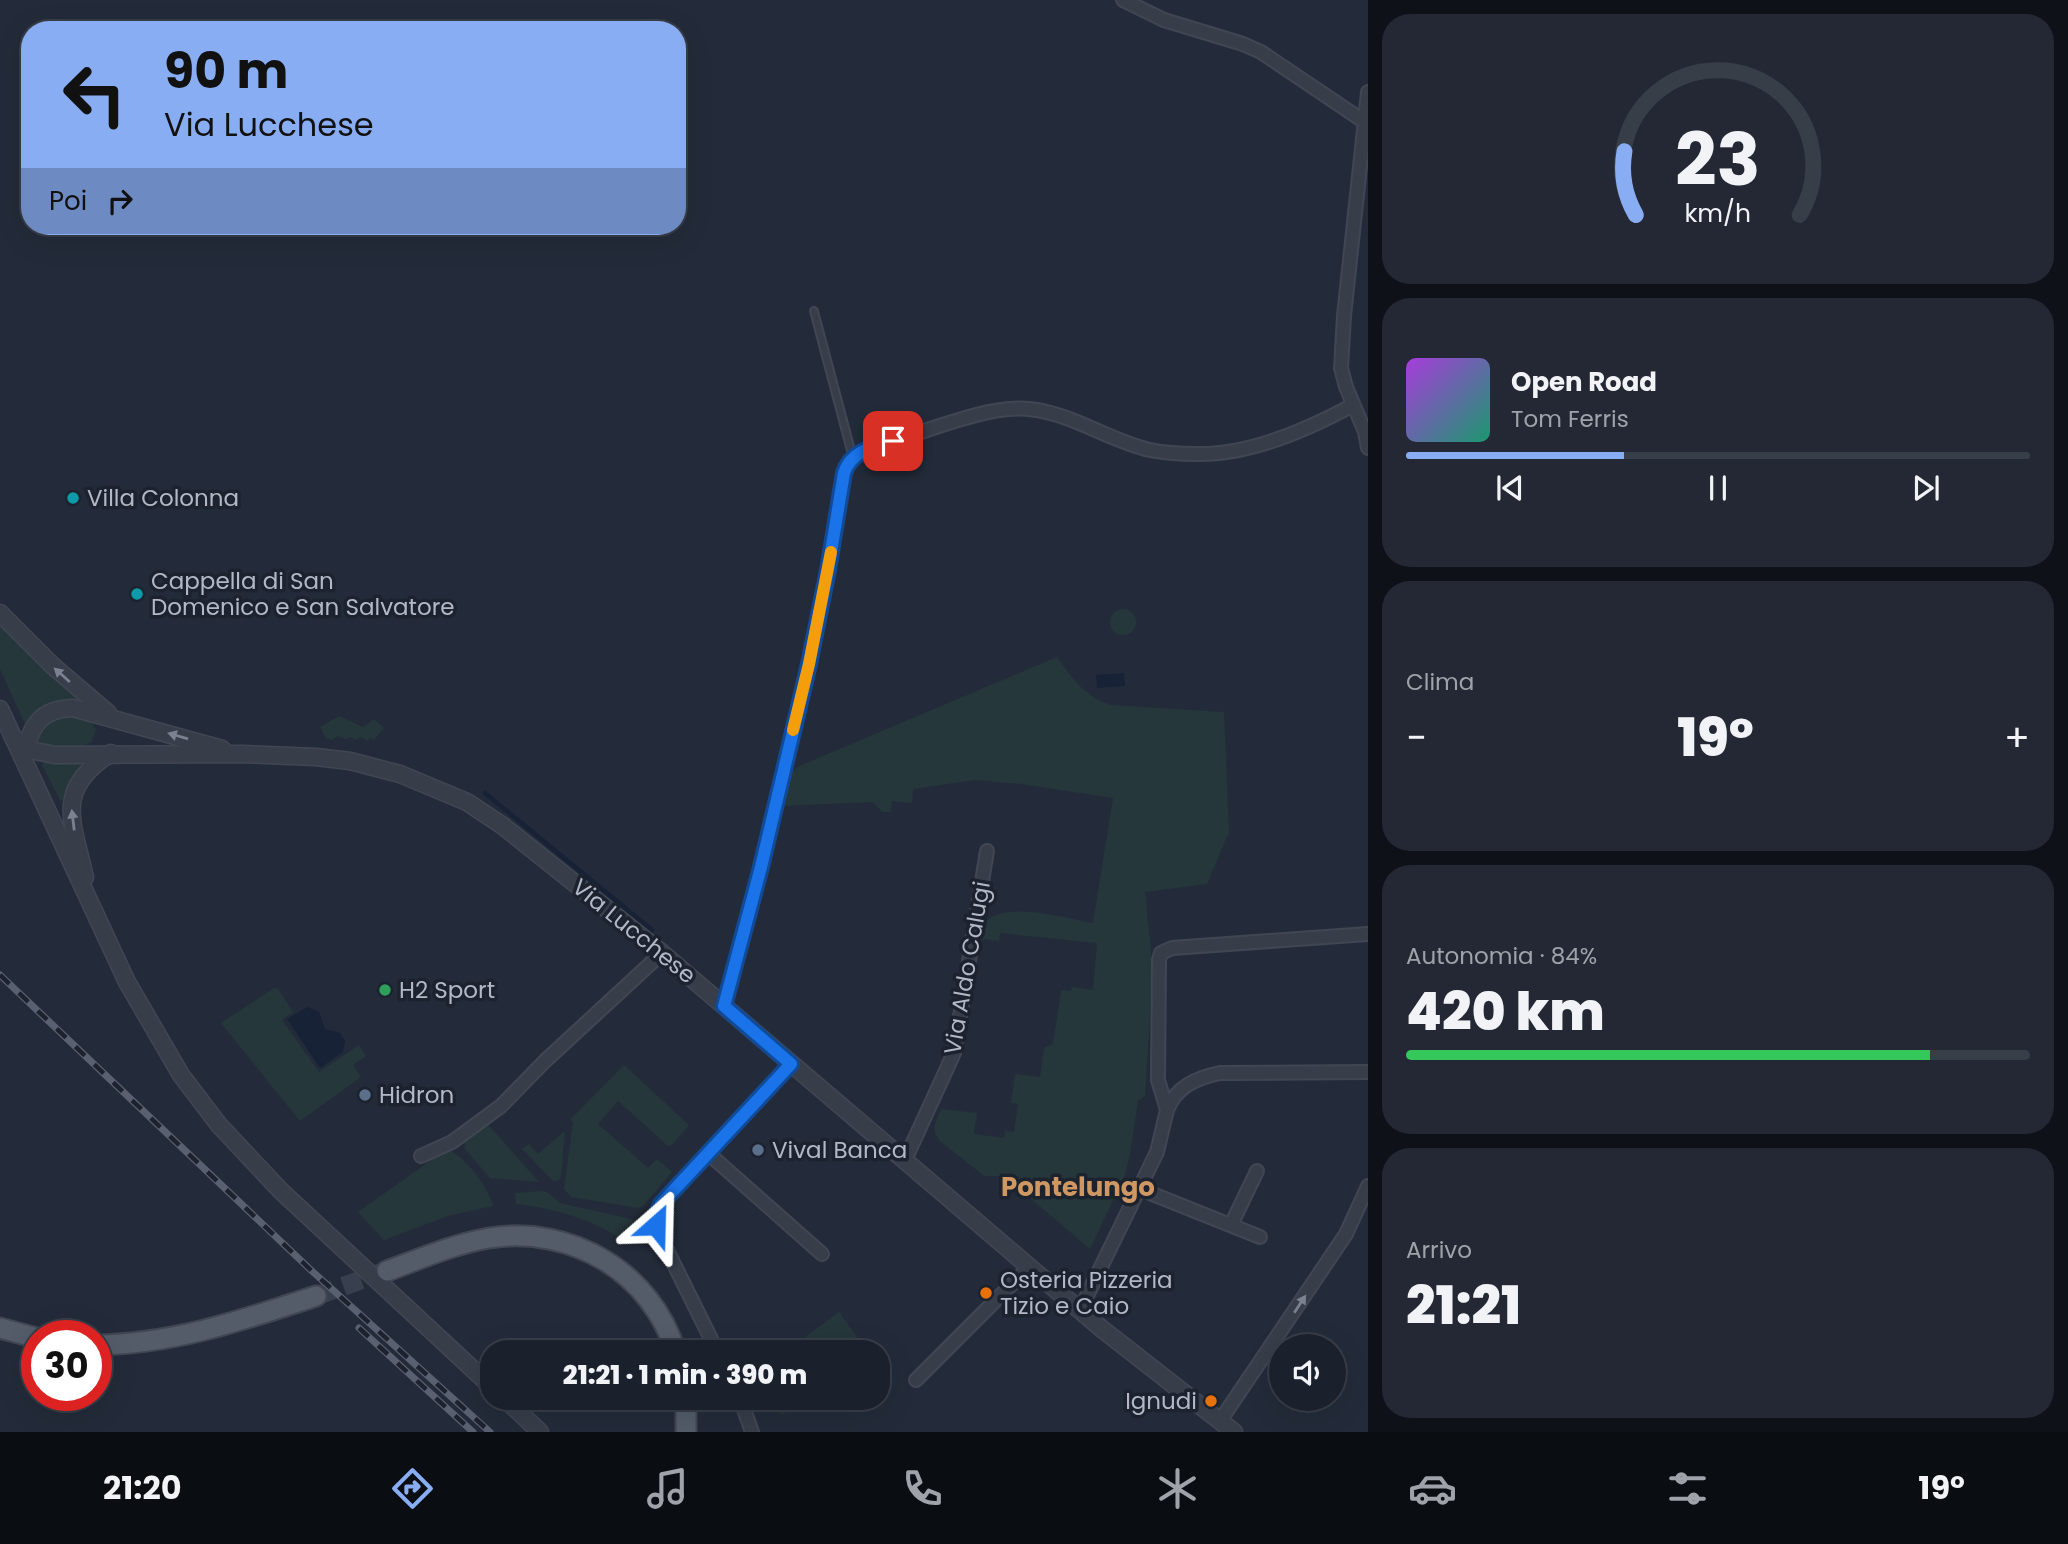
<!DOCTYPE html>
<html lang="it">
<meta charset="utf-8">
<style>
:root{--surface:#1a202c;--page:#232834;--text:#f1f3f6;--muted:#9fa3a9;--line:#383e48;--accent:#89adf3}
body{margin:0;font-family:Poppins,sans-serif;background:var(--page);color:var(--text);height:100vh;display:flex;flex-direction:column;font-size:26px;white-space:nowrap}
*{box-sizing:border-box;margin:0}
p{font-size:23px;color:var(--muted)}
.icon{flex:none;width:38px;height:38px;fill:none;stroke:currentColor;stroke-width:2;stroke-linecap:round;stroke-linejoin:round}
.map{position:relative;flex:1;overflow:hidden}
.sheet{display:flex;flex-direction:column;gap:14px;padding:14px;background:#0e1218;width:700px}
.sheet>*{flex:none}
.hud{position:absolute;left:21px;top:21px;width:665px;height:214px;border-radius:28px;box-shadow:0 7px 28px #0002,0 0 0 2px var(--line);background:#89adf3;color:#111;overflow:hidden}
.controls{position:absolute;left:1269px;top:1334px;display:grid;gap:14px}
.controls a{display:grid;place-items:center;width:77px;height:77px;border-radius:50%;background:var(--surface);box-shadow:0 7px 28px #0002,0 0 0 2px var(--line);font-size:35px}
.speed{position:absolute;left:21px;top:1320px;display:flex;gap:14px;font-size:35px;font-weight:700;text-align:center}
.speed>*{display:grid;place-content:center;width:91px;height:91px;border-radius:50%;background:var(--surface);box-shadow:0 7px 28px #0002,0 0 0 2px var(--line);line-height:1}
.speed .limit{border:10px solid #d22;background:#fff;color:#111}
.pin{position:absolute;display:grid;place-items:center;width:60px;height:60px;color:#fff;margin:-30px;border-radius:14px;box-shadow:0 4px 10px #0006}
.me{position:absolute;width:77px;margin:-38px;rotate:25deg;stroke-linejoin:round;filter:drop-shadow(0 0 5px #0008)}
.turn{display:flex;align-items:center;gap:24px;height:147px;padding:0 28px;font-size:32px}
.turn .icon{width:91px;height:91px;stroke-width:2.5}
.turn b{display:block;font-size:49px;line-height:60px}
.then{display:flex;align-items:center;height:66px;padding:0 28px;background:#0003;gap:14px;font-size:26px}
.big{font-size:52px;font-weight:800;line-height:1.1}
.sheet .card{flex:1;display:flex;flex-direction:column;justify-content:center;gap:10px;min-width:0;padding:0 24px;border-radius:28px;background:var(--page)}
.sheet .dial{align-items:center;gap:0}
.dial svg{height:182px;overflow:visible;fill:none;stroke:var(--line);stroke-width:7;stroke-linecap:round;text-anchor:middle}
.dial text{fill:var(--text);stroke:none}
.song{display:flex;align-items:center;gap:21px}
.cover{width:84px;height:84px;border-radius:10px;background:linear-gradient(135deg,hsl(280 70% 55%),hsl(160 70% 35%))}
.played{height:7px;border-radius:4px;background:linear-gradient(90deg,var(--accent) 35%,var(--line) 35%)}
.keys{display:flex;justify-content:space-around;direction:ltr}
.heat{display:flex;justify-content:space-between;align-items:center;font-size:38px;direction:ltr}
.charge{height:10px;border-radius:5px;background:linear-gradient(90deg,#34c759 84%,var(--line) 0)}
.trip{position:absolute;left:480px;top:1340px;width:410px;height:70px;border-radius:28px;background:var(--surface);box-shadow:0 7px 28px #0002,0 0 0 2px var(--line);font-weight:800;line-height:70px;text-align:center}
.tab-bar{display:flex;height:112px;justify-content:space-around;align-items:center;background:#0a0d12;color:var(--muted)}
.tab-bar .icon{width:49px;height:49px}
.tab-bar .current{color:var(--accent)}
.tab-bar b{font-size:32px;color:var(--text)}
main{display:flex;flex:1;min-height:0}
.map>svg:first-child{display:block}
</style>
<main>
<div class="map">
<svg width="1368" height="1432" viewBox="0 0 1368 1432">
<rect width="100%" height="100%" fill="#232b3a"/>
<!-- green -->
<g fill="#25373b">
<circle cx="1123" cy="622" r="13"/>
<path d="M0,624L31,656L80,698L79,701C60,700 38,711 25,724L0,669Z"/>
<path d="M1057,657C1072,678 1085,697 1111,705L1224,712L1229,832L1207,884L1145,892L1151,951V996L1145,1096L1138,1101L1130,1154L1125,1175L1090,1249L1009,1180L1000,1176H984L940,1141C930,1130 936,1121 941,1109L977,1113L974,1134L1004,1138L1005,1131L1014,1132L1018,1104L1011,1103L1015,1074L1040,1077L1044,1048L1053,1044L1061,990L1071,991L1072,987L1093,990L1097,943L1000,933L999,941L983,939C983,934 982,927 985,923C1003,899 1069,919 1093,923L1113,798L1022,784L975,780L913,789L912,803L892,801L891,812H882L873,802L782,806L789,776L797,767Z"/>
<path d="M67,714L91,720L96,730L91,742C75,752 54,749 37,743L35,740L42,724Z"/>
<path d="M339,716L363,727L374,719L384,728L374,740L371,738L367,741L361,737L355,740L351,737L345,739L337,736L332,740L326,738L320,727Z"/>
<path d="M46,760L83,762L61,802L42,765Z"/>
<path d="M274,988L278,989L293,1012L282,1020L319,1072L359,1045L366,1056L353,1065L361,1077L300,1121L221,1023Z"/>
<path d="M624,1065L689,1125L673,1144L668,1146L618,1101L598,1124L648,1168L657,1159L672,1172L642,1207L638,1208L571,1197L564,1189L573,1122L570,1120Z"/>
<path d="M485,1121L539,1182L490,1178L465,1149L464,1139Z"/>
<path d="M565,1131L561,1176L559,1180L554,1182L522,1149L529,1144L538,1154Z"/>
<path d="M449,1150C465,1157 490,1189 493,1206L448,1216L384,1240L358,1212L444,1151Z"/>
<path d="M542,1191L547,1192L560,1203L635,1220L643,1225L647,1232L627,1243C596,1220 554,1208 516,1204L515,1193Z"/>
<path d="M839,1312L867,1351L808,1353L800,1341Z"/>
<path d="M770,1398H805L782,1415Z"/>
</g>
<!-- water -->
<g fill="#172237">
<path d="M1124,673L1125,686L1097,688L1096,675Z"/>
<path d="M307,1007L319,1012L325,1029L340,1033L345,1041L343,1052L320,1068L287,1019Z"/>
</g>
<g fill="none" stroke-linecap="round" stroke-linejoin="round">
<!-- stream -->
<path stroke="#172237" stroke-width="4.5" d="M485,793L652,930"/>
<!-- primary-tunnel -->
<path stroke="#38404f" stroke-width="19" stroke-dasharray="19 10" stroke-linecap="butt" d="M316,1296L386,1271"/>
<defs>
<path id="service" d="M814,311L853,458"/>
<g id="minor">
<path d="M1123,0L1164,20L1243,44L1261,52L1365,122"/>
<path d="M1368,92L1344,316L1341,368L1346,387L1365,432L1368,448"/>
<path d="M724,1006L761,867L809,664L828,570L844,473C852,449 879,445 900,439C936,428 991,405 1029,409C1072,413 1109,441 1150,450C1165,453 1182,454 1197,454C1249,455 1309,429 1353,405"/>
<path d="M1167,1110C1176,1087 1196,1078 1220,1073L1368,1072"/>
<path d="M709,1154L822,1254"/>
<path d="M421,1156L452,1142L501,1106L545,1061L662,953"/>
<path d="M905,1160L954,1053L987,851"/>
<path d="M1140,1189L1260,1237"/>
<path d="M1231,1225L1257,1171"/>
<path d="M1080,1310L1157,1152L1167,1110L1158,1080L1159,960L1161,953L1172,948L1368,934"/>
<path d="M718,1353L660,1236L656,1218L661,1204L791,1064"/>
<path d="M916,1380L1029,1267"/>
<path d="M740,1398L752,1432"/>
<path d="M1220,1421L1346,1234L1368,1186"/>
</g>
<g id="tertiary">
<path d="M0,613L53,666L108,713"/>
<path d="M0,709L127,982L181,1075L219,1125L281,1191L492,1387"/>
<path d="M13,738L35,751L55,755L241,754L316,757L350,761L400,774L467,802L503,826L662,953L1102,1329L1234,1432"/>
<path d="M25,755C30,725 41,709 73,708L222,749"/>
<path d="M85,877C72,821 54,789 111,753"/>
<path d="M504,1398L540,1432"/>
</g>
<g id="primary">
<path d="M387,1271C420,1259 454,1244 489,1238C571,1225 652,1272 676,1353"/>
<path d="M0,1328L37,1338"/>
<path d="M96,1345C174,1344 243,1320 316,1296"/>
<path d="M686,1432V1398"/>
</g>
</defs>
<!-- service casing -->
<use href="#service" stroke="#404753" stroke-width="10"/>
<!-- minor casing -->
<use href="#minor" stroke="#404753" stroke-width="16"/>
<!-- tertiary casing -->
<use href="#tertiary" stroke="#404753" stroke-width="19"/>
<!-- primary casing -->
<use href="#primary" stroke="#404753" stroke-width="23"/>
<!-- service -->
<use href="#service" stroke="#373e4a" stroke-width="6"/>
<!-- minor -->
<use href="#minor" stroke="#373e4a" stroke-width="12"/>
<!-- tertiary -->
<use href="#tertiary" stroke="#373e4a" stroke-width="16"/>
<!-- primary -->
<use href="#primary" stroke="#545c6a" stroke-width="19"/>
<defs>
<g id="rail">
<path d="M0,975L313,1272L490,1432"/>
<path d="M359,1328L473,1432"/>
</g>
</defs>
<!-- rail casing -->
<use href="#rail" stroke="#596171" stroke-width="7"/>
<!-- rail -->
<use href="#rail" stroke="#1c232f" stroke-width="4.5" stroke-dasharray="13" stroke-linecap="butt"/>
</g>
<!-- one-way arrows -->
<defs><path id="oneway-solid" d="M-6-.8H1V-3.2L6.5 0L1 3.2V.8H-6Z" transform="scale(1.75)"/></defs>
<g fill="#7b818e">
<use href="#oneway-solid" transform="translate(62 675) rotate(-138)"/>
<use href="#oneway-solid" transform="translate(178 736) rotate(-164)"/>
<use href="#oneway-solid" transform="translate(73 820) rotate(-97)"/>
<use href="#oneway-solid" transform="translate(1300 1304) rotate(-57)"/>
</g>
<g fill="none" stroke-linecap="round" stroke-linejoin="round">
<defs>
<path id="route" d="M656,1225V1215L661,1204L791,1064L724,1006L761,867L809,664L828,570L844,473C851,451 873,447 893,441"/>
</defs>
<!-- route casing -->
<use href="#route" stroke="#114b97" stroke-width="18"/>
<!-- route -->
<use href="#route" stroke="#1a73e8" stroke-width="12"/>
<!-- slow -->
<path stroke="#f59e0b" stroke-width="12" d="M793,730L809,664L831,552"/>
</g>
<!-- markers -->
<g fill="#0f9aa8" stroke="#1c232f" stroke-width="2.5">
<circle cx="73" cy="498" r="7"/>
<circle cx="137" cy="594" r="7"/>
</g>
<circle fill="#2e9e5b" stroke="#1c232f" stroke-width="2.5" cx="385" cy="990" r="7"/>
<g fill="#5c6f8a" stroke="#1c232f" stroke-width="2.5">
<circle cx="365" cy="1095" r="7"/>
<circle cx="758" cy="1150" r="7"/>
</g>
<g fill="#e8710a" stroke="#1c232f" stroke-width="2.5">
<circle cx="986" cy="1293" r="7"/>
<circle cx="1211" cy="1401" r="7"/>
</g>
<g text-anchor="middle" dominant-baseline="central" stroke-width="7" stroke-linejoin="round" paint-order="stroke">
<!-- poi labels -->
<g font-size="23" fill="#b2b8c6" stroke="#1c232f" text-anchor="start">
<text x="87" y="498">Villa Colonna</text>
<text x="151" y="581">Cappella di San<tspan x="151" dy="26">Domenico e San Salvatore</tspan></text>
<text x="399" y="990">H2 Sport</text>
<text x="379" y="1095">Hidron</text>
<text x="772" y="1150">Vival Banca</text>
<text x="1000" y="1280">Osteria Pizzeria<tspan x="1000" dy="26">Tizio e Caio</tspan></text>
<text x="1197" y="1401" text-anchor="end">Ignudi</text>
</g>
<!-- street labels -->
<g font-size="23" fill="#b2b8c6" stroke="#1c232f">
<text transform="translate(634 931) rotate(39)">Via Lucchese</text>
<text transform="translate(967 968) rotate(-80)">Via Aldo Calugi</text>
</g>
<!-- quarter labels -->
<g font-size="26" font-weight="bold" fill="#cf9863" stroke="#1c232f">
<text x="1078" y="1187">Pontelungo</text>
</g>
</g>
</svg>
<div class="controls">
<a><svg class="icon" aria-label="sound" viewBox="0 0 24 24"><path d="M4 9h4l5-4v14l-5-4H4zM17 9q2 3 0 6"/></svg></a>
</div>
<div class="speed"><div class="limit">30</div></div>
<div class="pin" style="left:893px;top:441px;background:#d93025"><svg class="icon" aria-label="arrive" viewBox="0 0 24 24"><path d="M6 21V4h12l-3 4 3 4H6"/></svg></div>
<svg class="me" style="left:656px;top:1225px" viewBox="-20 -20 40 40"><path d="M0-17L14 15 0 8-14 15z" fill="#1a73e8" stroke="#fff" stroke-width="4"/></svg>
<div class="trip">21:21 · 1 min · 390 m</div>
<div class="hud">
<div class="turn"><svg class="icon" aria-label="left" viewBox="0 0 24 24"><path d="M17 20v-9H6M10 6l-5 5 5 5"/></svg><div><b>90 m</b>Via Lucchese</div></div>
<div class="then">Poi<svg class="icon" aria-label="right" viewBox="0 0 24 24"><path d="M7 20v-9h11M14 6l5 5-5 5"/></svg></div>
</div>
</div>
<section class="sheet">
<div class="card dial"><svg viewBox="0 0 100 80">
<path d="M14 69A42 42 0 1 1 86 69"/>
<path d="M14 69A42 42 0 0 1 9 41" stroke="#89adf3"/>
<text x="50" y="56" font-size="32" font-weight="700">23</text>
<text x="50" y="72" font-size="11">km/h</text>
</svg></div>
<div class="card">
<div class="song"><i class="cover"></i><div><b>Open Road</b><p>Tom Ferris</p></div></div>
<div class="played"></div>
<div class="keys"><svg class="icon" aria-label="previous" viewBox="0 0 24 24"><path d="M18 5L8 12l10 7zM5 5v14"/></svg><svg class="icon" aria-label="pause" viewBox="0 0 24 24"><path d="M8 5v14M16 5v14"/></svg><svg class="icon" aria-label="next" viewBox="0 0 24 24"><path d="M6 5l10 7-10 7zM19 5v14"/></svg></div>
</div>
<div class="card"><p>Clima</p>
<div class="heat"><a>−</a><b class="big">19°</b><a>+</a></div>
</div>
<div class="card"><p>Autonomia · 84%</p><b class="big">420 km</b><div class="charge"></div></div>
<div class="card"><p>Arrivo</p><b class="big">21:21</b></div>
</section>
</main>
<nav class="tab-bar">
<b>21:20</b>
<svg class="icon current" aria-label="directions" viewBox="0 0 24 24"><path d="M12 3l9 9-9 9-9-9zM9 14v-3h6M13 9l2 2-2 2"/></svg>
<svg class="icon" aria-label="music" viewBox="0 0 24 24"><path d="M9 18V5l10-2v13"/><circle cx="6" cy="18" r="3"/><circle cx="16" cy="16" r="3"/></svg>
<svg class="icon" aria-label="phone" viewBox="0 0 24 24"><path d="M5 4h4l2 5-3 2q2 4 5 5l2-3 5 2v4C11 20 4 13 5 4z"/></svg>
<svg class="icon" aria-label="climate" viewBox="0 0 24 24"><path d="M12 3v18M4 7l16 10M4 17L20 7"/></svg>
<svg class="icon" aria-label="car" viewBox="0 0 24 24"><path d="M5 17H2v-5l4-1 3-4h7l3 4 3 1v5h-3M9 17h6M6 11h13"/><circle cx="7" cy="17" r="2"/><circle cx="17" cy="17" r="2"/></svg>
<svg class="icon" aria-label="filters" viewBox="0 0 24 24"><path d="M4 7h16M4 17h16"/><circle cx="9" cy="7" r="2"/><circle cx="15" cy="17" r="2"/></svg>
<b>19°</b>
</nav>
